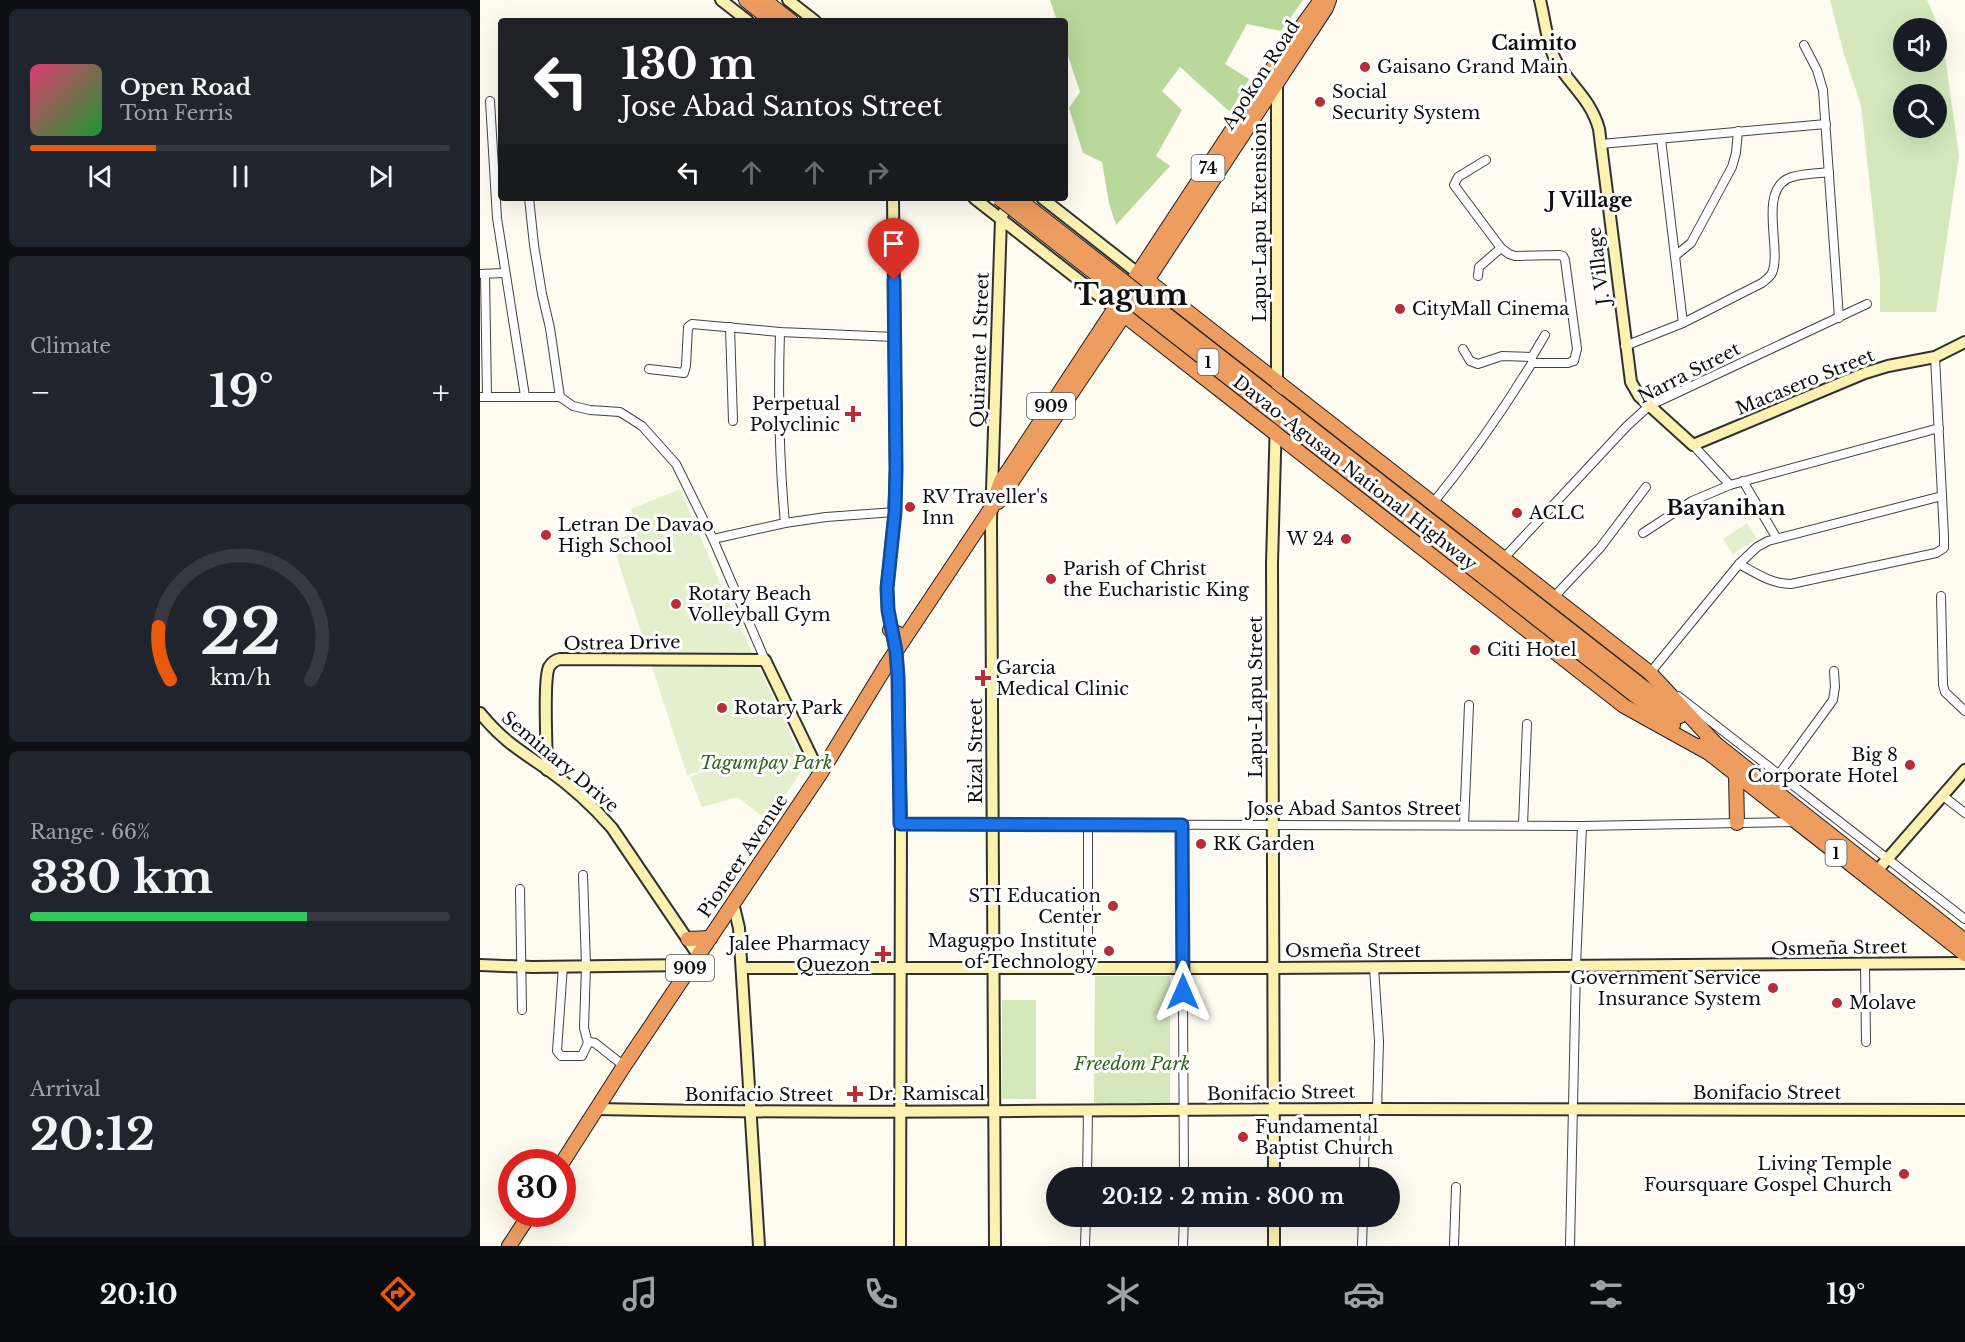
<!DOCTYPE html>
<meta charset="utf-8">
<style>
:root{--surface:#171b24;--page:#20242c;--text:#f1f3f6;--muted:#9ea1a6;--line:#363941;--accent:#ea580c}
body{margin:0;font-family:"Libre Baskerville",serif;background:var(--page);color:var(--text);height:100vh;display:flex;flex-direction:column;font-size:22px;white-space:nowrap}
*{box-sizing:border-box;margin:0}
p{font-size:20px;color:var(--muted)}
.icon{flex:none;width:33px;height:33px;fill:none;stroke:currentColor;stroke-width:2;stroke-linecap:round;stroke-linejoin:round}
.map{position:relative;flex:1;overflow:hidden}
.sheet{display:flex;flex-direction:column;gap:9px;padding:9px;background:#0d0f14;width:480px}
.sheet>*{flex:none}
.top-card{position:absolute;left:18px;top:18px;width:570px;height:183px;border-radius:6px;box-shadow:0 6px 24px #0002;background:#202124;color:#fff;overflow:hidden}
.buttons{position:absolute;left:1413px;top:18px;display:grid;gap:12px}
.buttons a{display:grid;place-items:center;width:54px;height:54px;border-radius:50%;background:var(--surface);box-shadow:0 6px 24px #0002;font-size:30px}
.speed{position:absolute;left:18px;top:1149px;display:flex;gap:12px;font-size:30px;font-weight:700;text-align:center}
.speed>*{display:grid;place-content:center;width:78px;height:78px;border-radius:50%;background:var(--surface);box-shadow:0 6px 24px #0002;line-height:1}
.speed .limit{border:9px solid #d22;background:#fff;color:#111}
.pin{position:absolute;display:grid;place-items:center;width:51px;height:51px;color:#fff;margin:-62px -26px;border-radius:50% 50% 50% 0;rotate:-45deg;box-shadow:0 0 6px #0007}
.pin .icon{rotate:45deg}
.me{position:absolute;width:66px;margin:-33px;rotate:0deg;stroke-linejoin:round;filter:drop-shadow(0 0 4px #0008)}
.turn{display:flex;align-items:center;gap:21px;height:126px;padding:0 24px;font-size:27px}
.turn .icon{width:78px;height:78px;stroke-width:2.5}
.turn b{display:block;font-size:42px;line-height:51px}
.lanes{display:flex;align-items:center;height:57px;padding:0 24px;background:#0003;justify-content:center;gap:30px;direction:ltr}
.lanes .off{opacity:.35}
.big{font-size:45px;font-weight:700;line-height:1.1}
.sheet .card{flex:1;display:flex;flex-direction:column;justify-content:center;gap:9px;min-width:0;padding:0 21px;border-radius:9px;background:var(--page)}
.sheet .dial{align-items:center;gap:0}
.dial svg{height:156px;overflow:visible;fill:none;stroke:var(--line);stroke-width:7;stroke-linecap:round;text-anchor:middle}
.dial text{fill:var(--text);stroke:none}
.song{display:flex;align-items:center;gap:18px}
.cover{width:72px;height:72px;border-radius:9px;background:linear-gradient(135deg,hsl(340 70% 55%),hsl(130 70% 35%))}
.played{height:6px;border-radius:3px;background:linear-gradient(90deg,var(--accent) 30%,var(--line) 30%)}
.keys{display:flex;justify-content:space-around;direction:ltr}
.heat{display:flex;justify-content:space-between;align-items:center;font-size:33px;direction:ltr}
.charge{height:9px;border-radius:4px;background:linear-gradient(90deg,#34c759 66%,var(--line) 0)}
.trip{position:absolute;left:566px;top:1167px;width:354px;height:60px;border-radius:30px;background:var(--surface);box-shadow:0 6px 24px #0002;font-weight:700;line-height:60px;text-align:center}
.tab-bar{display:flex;height:96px;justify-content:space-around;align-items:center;background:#090b0e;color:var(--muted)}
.tab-bar .icon{width:42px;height:42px}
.tab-bar .on{color:var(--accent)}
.tab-bar b{font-size:27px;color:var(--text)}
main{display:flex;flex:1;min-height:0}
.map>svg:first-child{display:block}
</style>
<main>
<section class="sheet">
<div class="card">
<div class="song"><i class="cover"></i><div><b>Open Road</b><p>Tom Ferris</p></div></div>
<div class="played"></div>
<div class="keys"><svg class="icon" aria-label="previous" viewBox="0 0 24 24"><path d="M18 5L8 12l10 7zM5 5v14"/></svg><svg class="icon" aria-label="pause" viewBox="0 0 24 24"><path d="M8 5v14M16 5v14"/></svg><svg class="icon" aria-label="next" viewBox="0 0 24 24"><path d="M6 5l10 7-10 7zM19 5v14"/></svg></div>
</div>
<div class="card"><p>Climate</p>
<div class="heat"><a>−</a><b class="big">19°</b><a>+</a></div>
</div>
<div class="card dial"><svg viewBox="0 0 100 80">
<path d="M14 69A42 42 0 1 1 86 69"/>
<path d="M14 69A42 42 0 0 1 8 42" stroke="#ea580c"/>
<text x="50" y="56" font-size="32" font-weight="700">22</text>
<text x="50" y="72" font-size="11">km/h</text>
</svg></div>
<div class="card"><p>Range · 66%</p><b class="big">330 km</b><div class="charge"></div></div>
<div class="card"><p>Arrival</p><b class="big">20:12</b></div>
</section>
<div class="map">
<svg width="1485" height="1246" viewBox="0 0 1485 1246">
<rect width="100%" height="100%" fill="#fefbf1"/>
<!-- green -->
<g fill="#d4e8bc" fill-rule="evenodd">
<path d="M1350,0H1447L1462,34L1479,156L1456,312H1400V277L1381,105L1364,54ZM1456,28V62H1424V28ZM1424,94H1456V128H1424Z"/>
<path d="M615,976H690V1103H614Z"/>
<rect x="522" y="1000" width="34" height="99"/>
</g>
<!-- forest -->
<path fill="#b8d89c" d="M570,0H823L801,31L767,24L745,64L769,79L750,112L700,67L682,91L702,110L676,156L690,166L636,225L629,203L622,162L603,153L589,108L600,92L585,47V21H577Z"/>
<!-- pitch -->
<g fill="#e4efcd">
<path d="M200,489L240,583L325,766L288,821L258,797L222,807L210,777L236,767L207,775L132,542L158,531L151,509Z"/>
<path d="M1267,523L1277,539L1253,554L1243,539Z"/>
</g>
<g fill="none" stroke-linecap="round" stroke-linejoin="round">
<defs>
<g id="street">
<path d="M1324,45L1337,70L1343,90L1359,318"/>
<path d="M10,101L17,218L45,396"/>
<path d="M1181,139L1203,323"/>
<path d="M1121,144L1346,124"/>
<path d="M1006,160L978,177L974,185L1021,248L1029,254L1035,256L1079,255L1083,256L1085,260L1097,349L1094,361L1088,363H1052V357L1065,335"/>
<path d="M49,198L54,245L62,294L70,328L80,397L93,406L110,410L140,412L162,426L196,464L233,539L285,660"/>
<path d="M1195,256L1211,243L1252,167L1256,153L1258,131"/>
<path d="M0,274L24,273"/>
<path d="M5,274L7,397"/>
<path d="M998,276L999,267L1021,248"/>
<path d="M250,327L253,421"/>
<path d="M300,332C298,396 299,459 305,523"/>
<path d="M1145,346L1203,323L1282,283C1286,280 1290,277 1292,273C1302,250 1279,194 1307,179C1319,173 1337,174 1349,172"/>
<path d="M983,349L990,361L998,364L1022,356L1052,357"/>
<path d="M169,369L204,373L206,366L208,327L212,324L300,332L415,337"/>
<path d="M0,397H80"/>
<path d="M1213,445L1250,485"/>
<path d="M1263,481L1296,537"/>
<path d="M953,503C989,459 1022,412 1052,363"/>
<path d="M1163,533L1212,501L1250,485L1459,428"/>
<path d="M233,539L305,523L346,517L415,512"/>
<path d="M1023,559L1147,426L1169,406L1387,304"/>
<path d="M1259,564C1276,573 1291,584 1311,584L1456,553L1464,548V536L1455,357"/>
<path d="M1461,596L1463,685L1465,692L1485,711"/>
<path d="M1073,598L1120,548L1166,487"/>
<path d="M1172,675L1170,673L1259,564L1277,547L1288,541L1462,496"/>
<path d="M1198,696L1485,919"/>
<path d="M1299,774L1353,700L1355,687L1354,671"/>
<path d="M1463,796L1485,813"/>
<path d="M421,824L1102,826L1315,822"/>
<path d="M608,825V969"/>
<path d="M702,825L704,1178"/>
<path d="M984,825L989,705"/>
<path d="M1043,825L1047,724"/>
<path d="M40,889L42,1010"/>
<path d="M1385,964L1386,1042"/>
<path d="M83,966L77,1051L81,1056H102L108,1043L104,1028L106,966L103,875"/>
<path d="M894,968L899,1041L897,1109"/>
<path d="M108,1043L110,1042L115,1043L144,1066"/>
<path d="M607,1178L608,1111"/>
<path d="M884,1178L885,1109"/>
<path d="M605,1246L606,1216"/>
<path d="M703,1246L704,1216"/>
<path d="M882,1246L883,1216"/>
<path d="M974,1246L976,1187"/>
<path d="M1090,1246L1096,966L1102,826"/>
</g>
<g id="secondary">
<path d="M241,0L268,21"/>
<path d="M308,0L335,21"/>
<path d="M1060,0C1065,20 1067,45 1077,63C1092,87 1111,100 1119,129L1151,382L1159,396L1213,445L1385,373L1408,366L1455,357L1485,342"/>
<path d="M413,198L416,469L414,520L407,588L408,610L416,651L418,677L421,824L420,1246"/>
<path d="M494,198L641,313"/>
<path d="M562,198L664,278"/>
<path d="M0,713C22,740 39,750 67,769C91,786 113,806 132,828L218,955"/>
<path d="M67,770C67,751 63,680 69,667C72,662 75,660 80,659L285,660L340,774"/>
<path d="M1396,872L1485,770"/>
<path d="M253,903L259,928L279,1246"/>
<path d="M0,965L53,967L211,965"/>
<path d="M262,968H793L1485,963"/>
<path d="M117,1109C374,1115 630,1109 887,1109C1086,1109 1286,1110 1485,1110"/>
<path d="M794,1178L792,563L797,382V83"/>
<path d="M794,1216V1246"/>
<path d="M515,1246L511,520L521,219L525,209L532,200"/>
</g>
<g id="highway">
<path d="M266,0L292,21"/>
<path d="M284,0L311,21"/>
<path d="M652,283L667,280L1170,673L1234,742"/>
<path d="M662,288L846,8L849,0"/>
<path d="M641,299L644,315L1144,706L1227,752"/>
<path d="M518,502L648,309"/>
<path d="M944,516L1200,716"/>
<path d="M937,525L1193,725"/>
<path d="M410,630L425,637"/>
<path d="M1227,737L1485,941"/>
<path d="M1220,746L1485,954"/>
<path d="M1256,775L1257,823"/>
<path d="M208,939L230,938"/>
<path d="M82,1163L144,1066L340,774L406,666L512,507L521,481L530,468L804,51L841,0"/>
<path d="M29,1246L50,1214"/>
</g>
</defs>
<!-- street casing -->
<use href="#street" stroke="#424242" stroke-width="10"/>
<!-- secondary casing -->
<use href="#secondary" stroke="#313131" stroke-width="14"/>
<!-- highway casing -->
<use href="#highway" stroke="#202020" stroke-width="16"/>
<!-- street -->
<use href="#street" stroke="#fff" stroke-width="8"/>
<!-- secondary -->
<use href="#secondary" stroke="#fbf1b0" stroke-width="10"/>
<!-- highway -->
<use href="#highway" stroke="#ed9d60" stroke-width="14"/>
<defs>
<g id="highway-bridge">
<path d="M519,198L937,525"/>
<path d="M537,198L944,516"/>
</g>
</defs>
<!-- highway-bridge casing -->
<use href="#highway-bridge" stroke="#202020" stroke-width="16" stroke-linecap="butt"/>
<!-- highway-bridge -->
<use href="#highway-bridge" stroke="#ed9d60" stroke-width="14"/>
</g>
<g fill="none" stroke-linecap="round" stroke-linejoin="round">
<defs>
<path id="route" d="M414,280L416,469L415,512L407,588L408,610L416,651L418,677L420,824L702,825L703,992"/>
</defs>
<!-- route casing -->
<use href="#route" stroke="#114b97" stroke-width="15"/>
<!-- route -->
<use href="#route" stroke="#1a73e8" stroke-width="10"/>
</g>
<!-- markers -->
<g fill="#b92d37" stroke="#fff" stroke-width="2">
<circle cx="885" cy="67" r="6"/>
<circle cx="840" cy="102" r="6"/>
<circle cx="920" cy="309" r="6"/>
<path d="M370 405h6v6h6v6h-6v6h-6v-6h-6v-6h6z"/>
<circle cx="430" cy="507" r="6"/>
<circle cx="1037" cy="513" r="6"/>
<circle cx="66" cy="535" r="6"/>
<circle cx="866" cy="539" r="6"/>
<circle cx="571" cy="579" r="6"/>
<circle cx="196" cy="604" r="6"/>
<circle cx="995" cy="650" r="6"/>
<path d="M500 669h6v6h6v6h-6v6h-6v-6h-6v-6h6z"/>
<circle cx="242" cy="708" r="6"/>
<circle cx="1430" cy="765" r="6"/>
<circle cx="721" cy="844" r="6"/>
<circle cx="633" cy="906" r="6"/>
<circle cx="629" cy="951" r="6"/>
<path d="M400 945h6v6h6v6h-6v6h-6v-6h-6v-6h6z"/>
<circle cx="1293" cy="988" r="6"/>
<circle cx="1357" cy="1003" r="6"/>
<path d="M372 1085h6v6h6v6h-6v6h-6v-6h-6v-6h6z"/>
<circle cx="763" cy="1137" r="6"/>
<circle cx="1424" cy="1174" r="6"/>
</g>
<g text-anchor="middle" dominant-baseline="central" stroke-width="6" stroke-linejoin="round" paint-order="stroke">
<!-- shield labels -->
<g fill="#fff" stroke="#575757" stroke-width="1.5">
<rect x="711.5" y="155" width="33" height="26" rx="4.5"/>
<rect x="717.5" y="349" width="21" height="26" rx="4.5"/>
<rect x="547" y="393" width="48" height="26" rx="4.5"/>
<rect x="1345.5" y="840" width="21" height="26" rx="4.5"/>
<rect x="186" y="955" width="48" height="26" rx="4.5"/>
</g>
<g font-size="16" font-weight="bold" fill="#0f0f0f">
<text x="728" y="168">74</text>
<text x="728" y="362">1</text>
<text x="571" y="406">909</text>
<text x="1356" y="853">1</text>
<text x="210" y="968">909</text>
</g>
<!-- poi labels -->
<g font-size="18" fill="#0f0f0f" stroke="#fff" text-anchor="start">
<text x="897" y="67">Gaisano Grand Main</text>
<text x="852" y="92">Social<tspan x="852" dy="21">Security System</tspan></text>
<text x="932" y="309">CityMall Cinema</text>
<text x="360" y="404" text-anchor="end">Perpetual<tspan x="360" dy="21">Polyclinic</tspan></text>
<text x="442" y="497">RV Traveller's<tspan x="442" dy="21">Inn</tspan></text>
<text x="1049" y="513">ACLC</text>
<text x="78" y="525">Letran De Davao<tspan x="78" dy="21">High School</tspan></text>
<text x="854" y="539" text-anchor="end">W 24</text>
<text x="583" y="569">Parish of Christ<tspan x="583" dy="21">the Eucharistic King</tspan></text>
<text x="208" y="594">Rotary Beach<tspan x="208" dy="21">Volleyball Gym</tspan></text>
<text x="1007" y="650">Citi Hotel</text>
<text x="516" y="668">Garcia<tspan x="516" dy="21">Medical Clinic</tspan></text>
<text x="254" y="708">Rotary Park</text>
<text x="1418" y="755" text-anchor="end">Big 8<tspan x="1418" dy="21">Corporate Hotel</tspan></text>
<text x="733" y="844">RK Garden</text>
<text x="621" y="896" text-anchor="end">STI Education<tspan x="621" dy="21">Center</tspan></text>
<text x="617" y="941" text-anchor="end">Magugpo Institute<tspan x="617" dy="21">of Technology</tspan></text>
<text x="390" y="944" text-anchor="end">Jalee Pharmacy<tspan x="390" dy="21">Quezon</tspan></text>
<text x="1281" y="978" text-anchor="end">Government Service<tspan x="1281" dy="21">Insurance System</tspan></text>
<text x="1369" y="1003">Molave</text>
<text x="388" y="1094">Dr. Ramiscal</text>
<text x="775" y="1127">Fundamental<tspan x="775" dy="21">Baptist Church</tspan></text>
<text x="1412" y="1164" text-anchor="end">Living Temple<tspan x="1412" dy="21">Foursquare Gospel Church</tspan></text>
</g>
<!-- street labels -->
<g font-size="18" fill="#0f0f0f" stroke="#fff">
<text transform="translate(781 75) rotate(-57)">Apokon Road</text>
<text transform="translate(780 222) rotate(-90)">Lapu-Lapu Extension</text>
<text transform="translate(1119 266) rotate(-97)">J. Village</text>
<text transform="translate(500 350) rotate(-88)">Quirante 1 Street</text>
<text transform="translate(1209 373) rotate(-27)">Narra Street</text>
<text transform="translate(1325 382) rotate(-22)">Macasero Street</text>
<text transform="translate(875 473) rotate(38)">Davao-Agusan National Highway</text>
<text transform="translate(142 643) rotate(-1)">Ostrea Drive</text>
<text transform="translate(776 697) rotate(-90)">Lapu-Lapu Street</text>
<text transform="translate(496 751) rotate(-90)">Rizal Street</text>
<text transform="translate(80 762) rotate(40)">Seminary Drive</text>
<text x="874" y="809">Jose Abad Santos Street</text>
<text transform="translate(263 856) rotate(-56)">Pioneer Avenue</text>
<text transform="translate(1359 948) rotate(-1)">Osmeña Street</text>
<text x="873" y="951">Osmeña Street</text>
<text transform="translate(801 1093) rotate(-1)">Bonifacio Street</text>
<text x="1287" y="1093">Bonifacio Street</text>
<text x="279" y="1095">Bonifacio Street</text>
</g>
<!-- park labels -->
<g font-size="18" font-style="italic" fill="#316422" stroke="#fff">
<text x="286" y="763">Tagumpay Park</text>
<text x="652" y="1064">Freedom Park</text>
</g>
<!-- neighbourhood labels -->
<g font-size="20" font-weight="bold" fill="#0f0f0f" stroke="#fff">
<text x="1054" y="43">Caimito</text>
<text x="1110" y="200">J Village</text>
</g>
<!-- quarter labels -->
<g font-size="21" font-weight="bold" fill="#0f0f0f" stroke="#fff">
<text x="1246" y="508">Bayanihan</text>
</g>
<!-- town labels -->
<g font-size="30" font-weight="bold" fill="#0f0f0f" stroke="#fff">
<text x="651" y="294">Tagum</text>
</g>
</g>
</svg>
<div class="buttons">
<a><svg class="icon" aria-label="sound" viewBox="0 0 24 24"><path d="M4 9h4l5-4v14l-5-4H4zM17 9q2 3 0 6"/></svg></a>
<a><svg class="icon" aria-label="search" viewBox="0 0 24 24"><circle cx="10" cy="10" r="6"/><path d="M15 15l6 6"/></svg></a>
</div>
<div class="speed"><div class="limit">30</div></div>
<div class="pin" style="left:414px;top:280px;background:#d93025"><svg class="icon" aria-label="arrive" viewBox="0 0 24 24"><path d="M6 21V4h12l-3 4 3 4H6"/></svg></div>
<svg class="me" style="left:703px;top:992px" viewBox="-20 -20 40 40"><path d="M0-17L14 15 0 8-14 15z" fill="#1a73e8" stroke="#fff" stroke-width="4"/></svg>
<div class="trip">20:12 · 2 min · 800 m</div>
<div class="top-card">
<div class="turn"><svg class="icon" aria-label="left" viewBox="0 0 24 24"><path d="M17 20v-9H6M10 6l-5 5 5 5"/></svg><div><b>130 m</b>Jose Abad Santos Street</div></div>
<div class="lanes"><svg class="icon" aria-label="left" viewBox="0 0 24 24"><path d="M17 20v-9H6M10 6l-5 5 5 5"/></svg><svg class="icon off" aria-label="ahead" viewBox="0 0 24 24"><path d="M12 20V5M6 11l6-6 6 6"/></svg><svg class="icon off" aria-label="ahead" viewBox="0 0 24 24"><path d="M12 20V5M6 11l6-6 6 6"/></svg><svg class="icon off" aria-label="right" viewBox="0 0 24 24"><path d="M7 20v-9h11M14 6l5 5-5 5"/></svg></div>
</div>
</div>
</main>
<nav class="tab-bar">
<b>20:10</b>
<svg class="icon on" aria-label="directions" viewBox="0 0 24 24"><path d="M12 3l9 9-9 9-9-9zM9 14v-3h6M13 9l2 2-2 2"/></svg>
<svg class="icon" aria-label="music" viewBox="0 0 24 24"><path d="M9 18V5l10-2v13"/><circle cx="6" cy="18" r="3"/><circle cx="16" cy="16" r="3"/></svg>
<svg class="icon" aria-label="phone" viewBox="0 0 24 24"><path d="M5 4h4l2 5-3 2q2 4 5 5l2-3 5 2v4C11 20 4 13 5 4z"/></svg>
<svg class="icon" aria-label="climate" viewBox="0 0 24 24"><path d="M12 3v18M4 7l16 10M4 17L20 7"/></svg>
<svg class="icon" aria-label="car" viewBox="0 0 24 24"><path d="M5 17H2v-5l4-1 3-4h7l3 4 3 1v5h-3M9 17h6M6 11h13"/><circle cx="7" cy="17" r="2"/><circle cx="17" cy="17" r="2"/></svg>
<svg class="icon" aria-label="filters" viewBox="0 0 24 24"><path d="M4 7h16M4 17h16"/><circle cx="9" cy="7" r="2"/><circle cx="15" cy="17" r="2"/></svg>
<b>19°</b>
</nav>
